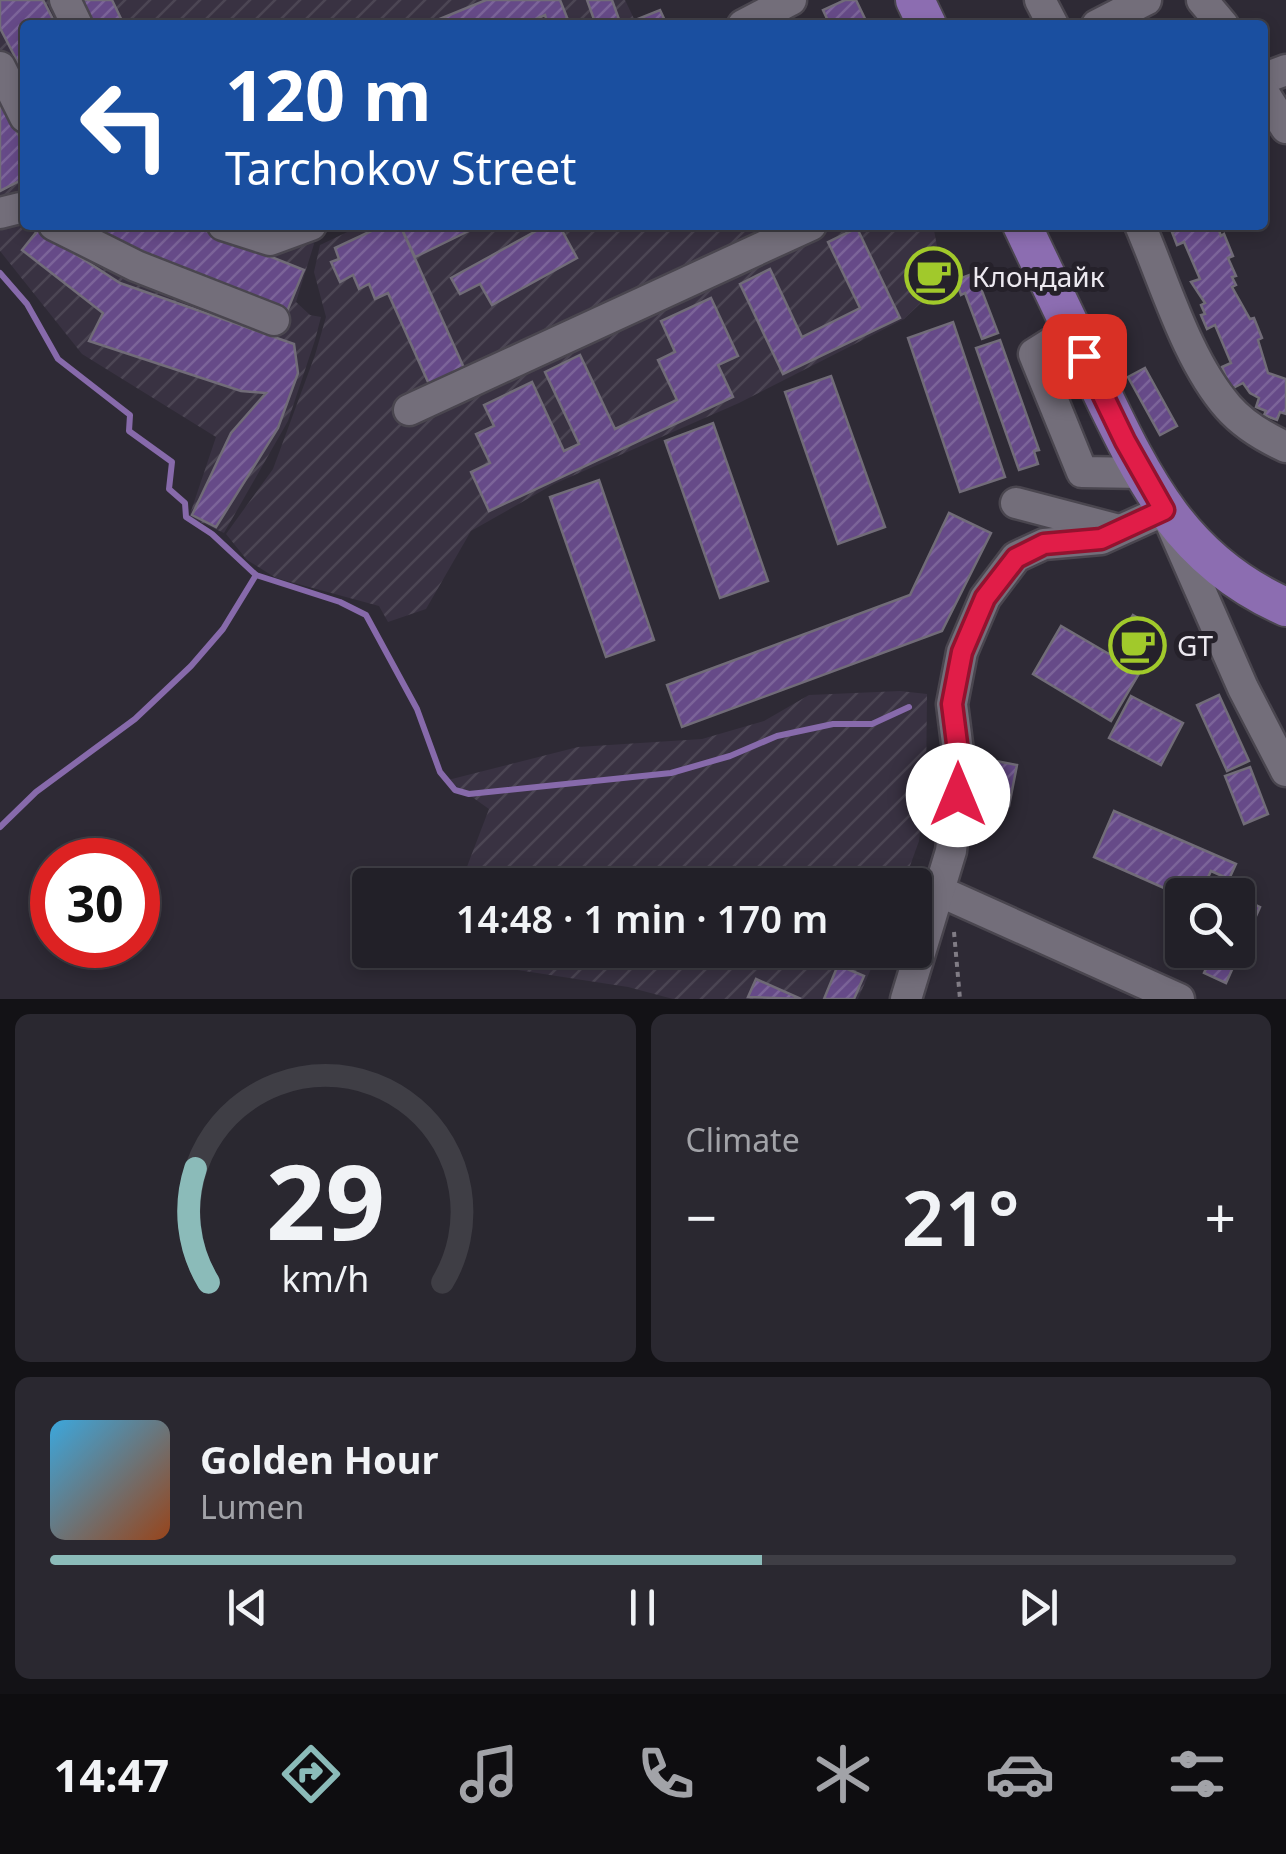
<!DOCTYPE html>
<meta charset="utf-8">
<style>
:root{--surface:#222028;--page:#2a2830;--text:#f1f3f6;--muted:#a2a3a8;--line:#3f3e45;--accent:#8bbbb9}
body{margin:0;font-family:"Noto Sans",sans-serif;background:var(--page);color:var(--text);height:100vh;display:flex;flex-direction:column;font-size:38px;white-space:nowrap}
*{box-sizing:border-box;margin:0}
p{font-size:32px;color:var(--muted)}
.icon{flex:none;width:55px;height:55px;fill:none;stroke:currentColor;stroke-width:2;stroke-linecap:round;stroke-linejoin:round}
.map{position:relative;height:999px;overflow:hidden}
.side{display:flex;flex-direction:column;gap:15px;padding:15px;background:#131216;flex:1}
.side>*{flex:none}
.guide{position:absolute;left:20px;top:20px;width:1248px;height:210px;border-radius:10px;box-shadow:0 5px 15px #0003,0 0 0 2px var(--line);background:#1a4fa0;color:#fff;overflow:hidden}
.fabs{position:absolute;left:1165px;top:878px;display:grid;gap:20px}
.fabs a{display:grid;place-items:center;width:90px;height:90px;border-radius:10px;background:var(--surface);box-shadow:0 5px 15px #0003,0 0 0 2px var(--line);font-size:50px}
.speed{position:absolute;left:30px;top:838px;display:flex;gap:20px;font-size:50px;font-weight:700;text-align:center}
.speed>*{display:grid;place-content:center;width:130px;height:130px;border-radius:50%;background:var(--surface);box-shadow:0 5px 15px #0003,0 0 0 2px var(--line);line-height:1}
.speed .limit{border:15px solid #d22;background:#fff;color:#111}
.pin{position:absolute;display:grid;place-items:center;width:85px;height:85px;color:#fff;margin:-42px;border-radius:20px;box-shadow:0 5px 15px #0006}
.me{position:absolute;width:110px;margin:-55px;rotate:0deg;stroke-linejoin:round;filter:drop-shadow(0 0 8px #0008)}
.turn{display:flex;align-items:center;gap:35px;height:210px;padding:0 40px;font-size:45px}
.turn .icon{width:130px;height:130px;stroke-width:2.5}
.turn b{display:block;font-size:70px;line-height:85px}
.big{font-size:75px;font-weight:600;line-height:1.1}
.side .widget{flex:1;display:flex;flex-direction:column;justify-content:center;gap:15px;min-width:0;padding:0 35px;border-radius:15px;background:var(--page)}
.side .dial{align-items:center;gap:0}
.dial svg{height:260px;overflow:visible;fill:none;stroke:var(--line);stroke-width:7;stroke-linecap:round;text-anchor:middle}
.dial text{fill:var(--text);stroke:none}
.song{display:flex;align-items:center;gap:30px}
.cover{width:120px;height:120px;border-radius:15px;background:linear-gradient(135deg,hsl(200 70% 55%),hsl(20 70% 35%))}
.played{height:10px;border-radius:5px;background:linear-gradient(90deg,var(--accent) 60%,var(--line) 60%)}
.keys{display:flex;justify-content:space-around;direction:ltr}
.heat{display:flex;justify-content:space-between;align-items:center;font-size:55px;direction:ltr}
.side .tiles{flex:1;display:grid;gap:15px;grid-template-columns:1fr 1fr}
.widget:last-child{grid-column:span 2}
.trip{position:absolute;left:352px;top:868px;width:580px;height:100px;border-radius:10px;background:var(--surface);box-shadow:0 5px 15px #0003,0 0 0 2px var(--line);font-weight:600;line-height:100px;text-align:center}
.dock{display:flex;height:160px;justify-content:space-around;align-items:center;background:#0e0d10;color:var(--muted)}
.dock .icon{width:70px;height:70px}
.dock .on{color:var(--accent)}
.dock b{font-size:45px;color:var(--text)}
.map>svg:first-child{display:block}
</style>
<div class="map">
<svg width="1286" height="999" viewBox="0 0 1286 999">
<defs>
<pattern id="industrial-furrows" width="10" height="10" patternUnits="userSpaceOnUse" patternTransform="scale(2.5)"><rect width="10" height="10" fill="#393242"/><path d="M-1 1l2-2M0 10L10 0M9 11l2-2" fill="none" stroke="#4c4654"/></pattern>
<pattern id="building-hatch" width="6" height="6" patternUnits="userSpaceOnUse" patternTransform="scale(2.5)"><rect width="6" height="6" fill="#664a88"/><path d="M-1 1l2-2M0 6l6-6M5 7l2-2" fill="none" stroke="#7c6499"/></pattern>
</defs>
<rect width="100%" height="100%" fill="#2e2a35"/>
<!-- industrial -->
<g fill="url(#industrial-furrows)">
<path d="M0,0H625L637,25H25V225H317L306,230L314,244L296,302L310,315L321,317L315,340L288,421L224,533L189,517L216,437L82,354L0,251Z"/>
<path d="M362,225H933L940,262L915,269L924,300L904,319L739,403L554,484L471,531L426,609L388,622L379,606L276,578L247,560L226,534L273,469L315,355L326,317L314,272L320,245Z"/>
<path d="M900,691L927,694L926,788L919,841L903,885H460L489,809L448,780L578,747L702,739L764,721L809,695Z"/>
<path d="M461,950H879L858,999H673L628,987L511,969Z"/>
</g>
<g fill="none" stroke-linecap="round" stroke-linejoin="round">
<!-- stream -->
<g stroke="#876aab" stroke-width="6">
<path d="M0,273L27,304L58,359L130,415L129,431L172,462L169,489L185,503L186,517L212,534L256,575L340,602L366,615L417,709L440,772L455,790L469,794L671,773L730,756L777,736L833,724H872L909,707"/>
<path d="M0,827L36,792L135,719L191,666L223,629L256,575"/>
</g>
</g>
<!-- building -->
<g fill="url(#building-hatch)" stroke="#716c78" stroke-width="2.5">
<path d="M0,0H43L56,25H25V76L0,28Z"/>
<path d="M79,0H112L124,25H91Z"/>
<path d="M486,0H560L570,25H548L545,15L522,25H425Z"/>
<path d="M587,0H612L621,25H596Z"/>
<path d="M845,0H856L868,25H830L823,10Z"/>
<path d="M660,10L667,25H641L638,19Z"/>
<path d="M0,98L25,148V178L0,191Z"/>
<path d="M65,225H191L304,270L286,314Z"/>
<path d="M384,225H400L468,377L433,393L388,293L375,299L369,284L359,289L353,275L340,282L331,262L339,259L335,248Z"/>
<path d="M400,225H481L415,257Z"/>
<path d="M547,225H559L577,258L492,305L480,284L460,294L451,278Z"/>
<path d="M1173,225H1217L1221,236L1224,234L1233,256L1228,258L1236,276L1232,277L1236,285L1232,287L1250,319L1254,318L1262,338L1258,340L1268,373L1286,379V414L1280,412L1277,420L1264,415L1266,411L1256,407L1259,398L1250,393L1243,383L1231,389L1222,367L1231,363L1215,325L1207,329L1201,315L1205,314L1201,305L1205,303L1191,282L1200,279L1184,242L1177,245L1172,232L1176,231Z"/>
<path d="M857,228L900,318L783,374L740,284L770,269L802,337L860,308L828,242Z"/>
<path d="M38,230L120,283L294,344L298,373L278,428L216,527L192,515L231,433L266,393L241,391L89,341L103,313L22,250Z"/>
<path d="M940,263L949,291L925,298L916,270Z"/>
<path d="M980,271L985,284L980,286L998,333L982,339L965,293L961,295L956,280Z"/>
<path d="M711,298L738,356L718,365L733,397L489,511L471,472L490,463L476,434L494,426L484,405L532,382L564,451L579,444L545,372L580,355L615,429L677,400L658,360L675,352L661,321Z"/>
<path d="M953,322L1005,477L960,492L908,338Z"/>
<path d="M1000,340L1039,450L1034,451L1038,464L1019,470L976,348Z"/>
<path d="M1145,368L1177,426L1160,435L1128,377Z"/>
<path d="M831,376L885,527L838,544L785,392Z"/>
<path d="M713,423L768,581L720,598L665,441Z"/>
<path d="M599,480L654,640L606,657L550,497Z"/>
<path d="M949,513L991,533L942,631L682,727L667,685L910,595Z"/>
<path d="M1133,615L1163,633L1111,721L1033,674L1061,626L1109,654Z"/>
<path d="M1219,695L1249,761L1227,771L1197,705Z"/>
<path d="M1131,696L1183,723L1161,765L1109,738Z"/>
<path d="M996,761L1017,765L1009,806L1004,805L1001,820L985,817Z"/>
<path d="M1250,767L1268,814L1244,824L1225,776Z"/>
<path d="M1114,811L1236,864L1229,879L1211,871L1200,895L1182,896L1094,857Z"/>
<path d="M1239,897L1260,907L1226,983L1204,973L1215,950H1238Z"/>
<path d="M838,965L864,976L854,999H824Z"/>
<path d="M756,979L801,999L748,997Z"/>
</g>
<g fill="none" stroke-linecap="round" stroke-linejoin="round">
<defs>
<g id="minor">
<path d="M65,0L77,25"/>
<path d="M1040,0L1053,25"/>
<path d="M1202,0L1223,25"/>
<path d="M743,25L791,0"/>
<path d="M1097,25L1146,0"/>
<path d="M0,67L25,117"/>
<path d="M1262,79L1286,70"/>
<path d="M1262,90L1286,128"/>
<path d="M0,213L20,208"/>
<path d="M54,225L136,266L274,320"/>
<path d="M223,225L270,240L311,225"/>
<path d="M1140,225C1165,283 1187,360 1228,407C1243,424 1266,438 1286,447"/>
<path d="M1072,330L1034,354L1082,472L1142,473"/>
<path d="M409,410L811,225"/>
<path d="M1016,503L1119,530"/>
<path d="M939,891L1179,999"/>
<path d="M906,999L951,851L960,767L952,704L962,652L985,598L1016,557L1044,544L1101,539L1165,510L1243,688L1286,771"/>
</g>
<g id="major">
<path d="M915,0L927,25"/>
<path d="M1022,225C1047,278 1073,331 1098,385C1144,481 1183,562 1286,607"/>
</g>
</defs>
<!-- minor casing -->
<use href="#minor" stroke="#4a464f" stroke-width="35"/>
<!-- major casing -->
<use href="#major" stroke="#4a464f" stroke-width="42"/>
<!-- path -->
<path stroke="#807c85" stroke-width="4" stroke-dasharray="5 5" stroke-linecap="butt" d="M954,932L960,999"/>
<!-- minor -->
<use href="#minor" stroke="#736e7a" stroke-width="30"/>
<!-- major -->
<use href="#major" stroke="#8c6db1" stroke-width="38"/>
</g>
<g fill="none" stroke-linecap="round" stroke-linejoin="round">
<defs>
<path id="route" d="M958,795L960,767L952,704L962,652L985,598L1016,558L1044,544L1101,539L1164,510L1125,441L1084,356"/>
</defs>
<!-- route casing -->
<use href="#route" stroke="#92132f" stroke-width="25"/>
<!-- route -->
<use href="#route" stroke="#e11d48" stroke-width="18"/>
</g>
<!-- icons -->
<defs>
<symbol id="cafe-ring" viewBox="-11 -11 22 22"><circle r="9.5" fill="#25212a" stroke="#a1c92b" stroke-width="1.5"/><path d="M-5.5-4.5H6V0H3Q3 3.5 0 3.5H-2.5Q-5.5 3.5-5.5 0ZM3-3.2v2h1.7v-2ZM-6 4.5H4V6H-6Z" fill="#a1c92b"/></symbol>
</defs>
<g fill-rule="evenodd">
<use href="#cafe-ring" x="902" y="244" width="63" height="63"/>
<use href="#cafe-ring" x="1106" y="614" width="63" height="63"/>
</g>
<g text-anchor="middle" dominant-baseline="central" stroke-width="10" stroke-linejoin="round" paint-order="stroke">
<!-- poi labels -->
<g font-size="28" fill="#ece9f0" stroke="#25212a" text-anchor="start">
<text x="972" y="276">Клондайк</text>
<text x="1177" y="645">GT</text>
</g>
</g>
</svg>
<div class="fabs">
<a><svg class="icon" aria-label="search" viewBox="0 0 24 24"><circle cx="10" cy="10" r="6"/><path d="M15 15l6 6"/></svg></a>
</div>
<div class="speed"><div class="limit">30</div></div>
<div class="pin" style="left:1084px;top:356px;background:#d93025"><svg class="icon" aria-label="arrive" viewBox="0 0 24 24"><path d="M6 21V4h12l-3 4 3 4H6"/></svg></div>
<svg class="me" style="left:958px;top:795px" viewBox="-20 -20 40 40"><circle r="19" fill="#fff"/><path d="M0-13L10 11 0 6-10 11z" fill="#e11d48"/></svg>
<div class="trip">14:48 · 1 min · 170 m</div>
<div class="guide">
<div class="turn"><svg class="icon" aria-label="left" viewBox="0 0 24 24"><path d="M17 20v-9H6M10 6l-5 5 5 5"/></svg><div><b>120 m</b>Tarchokov Street</div></div>
</div>
</div>
<section class="side">
<div class="tiles">
<div class="widget dial"><svg viewBox="0 0 100 80">
<path d="M14 69A42 42 0 1 1 86 69"/>
<path d="M14 69A42 42 0 0 1 10 34" stroke="#8bbbb9"/>
<text x="50" y="56" font-size="32" font-weight="700">29</text>
<text x="50" y="72" font-size="11">km/h</text>
</svg></div>
<div class="widget"><p>Climate</p>
<div class="heat"><a>−</a><b class="big">21°</b><a>+</a></div>
</div>
<div class="widget">
<div class="song"><i class="cover"></i><div><b>Golden Hour</b><p>Lumen</p></div></div>
<div class="played"></div>
<div class="keys"><svg class="icon" aria-label="previous" viewBox="0 0 24 24"><path d="M18 5L8 12l10 7zM5 5v14"/></svg><svg class="icon" aria-label="pause" viewBox="0 0 24 24"><path d="M8 5v14M16 5v14"/></svg><svg class="icon" aria-label="next" viewBox="0 0 24 24"><path d="M6 5l10 7-10 7zM19 5v14"/></svg></div>
</div>
</div>
</section>
<nav class="dock">
<b>14:47</b>
<svg class="icon on" aria-label="directions" viewBox="0 0 24 24"><path d="M12 3l9 9-9 9-9-9zM9 14v-3h6M13 9l2 2-2 2"/></svg>
<svg class="icon" aria-label="music" viewBox="0 0 24 24"><path d="M9 18V5l10-2v13"/><circle cx="6" cy="18" r="3"/><circle cx="16" cy="16" r="3"/></svg>
<svg class="icon" aria-label="phone" viewBox="0 0 24 24"><path d="M5 4h4l2 5-3 2q2 4 5 5l2-3 5 2v4C11 20 4 13 5 4z"/></svg>
<svg class="icon" aria-label="climate" viewBox="0 0 24 24"><path d="M12 3v18M4 7l16 10M4 17L20 7"/></svg>
<svg class="icon" aria-label="car" viewBox="0 0 24 24"><path d="M5 17H2v-5l4-1 3-4h7l3 4 3 1v5h-3M9 17h6M6 11h13"/><circle cx="7" cy="17" r="2"/><circle cx="17" cy="17" r="2"/></svg>
<svg class="icon" aria-label="filters" viewBox="0 0 24 24"><path d="M4 7h16M4 17h16"/><circle cx="9" cy="7" r="2"/><circle cx="15" cy="17" r="2"/></svg>
</nav>
